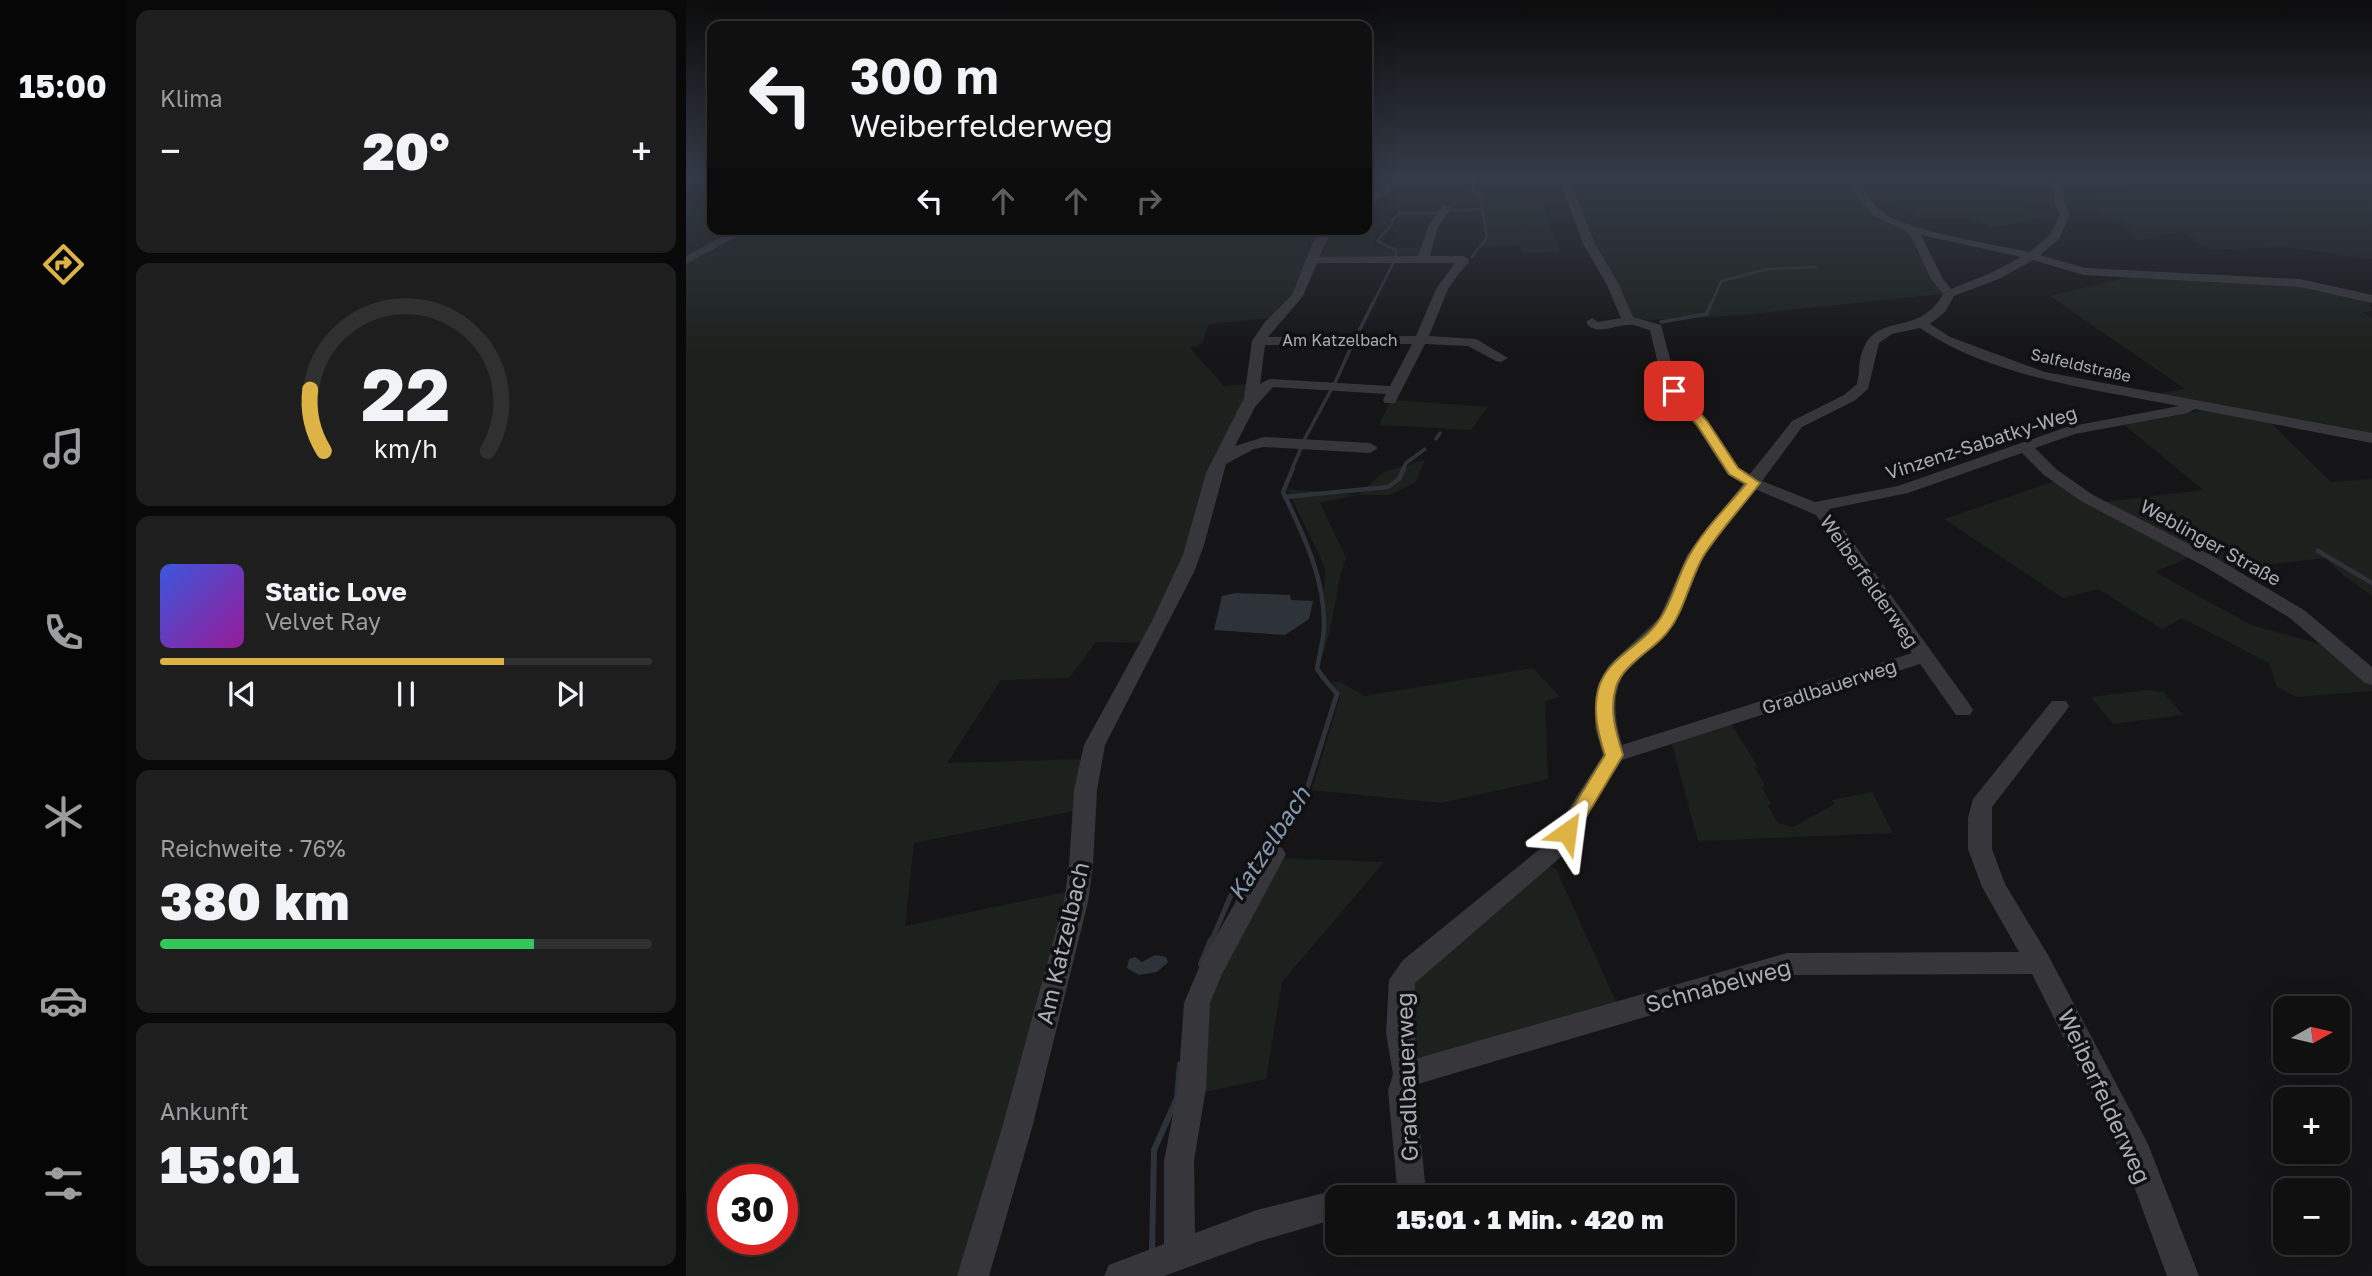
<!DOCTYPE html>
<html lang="de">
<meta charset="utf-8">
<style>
:root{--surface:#101011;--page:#1e1e1f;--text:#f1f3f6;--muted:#9c9d9f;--line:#303031;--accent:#ddb346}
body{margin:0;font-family:"Golos Text",sans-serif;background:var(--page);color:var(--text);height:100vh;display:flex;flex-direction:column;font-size:26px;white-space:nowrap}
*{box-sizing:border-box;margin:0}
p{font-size:23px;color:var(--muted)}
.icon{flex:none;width:38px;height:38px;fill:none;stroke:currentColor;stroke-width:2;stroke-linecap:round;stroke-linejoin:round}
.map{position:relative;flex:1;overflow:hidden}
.sheet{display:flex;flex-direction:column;gap:10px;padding:10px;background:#090909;width:560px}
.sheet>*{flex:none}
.hud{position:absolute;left:21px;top:21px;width:665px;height:214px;border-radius:14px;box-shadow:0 7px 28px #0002,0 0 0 2px var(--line);background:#101011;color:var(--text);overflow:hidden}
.needle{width:46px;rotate:82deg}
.fabs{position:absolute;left:1587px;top:996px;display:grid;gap:14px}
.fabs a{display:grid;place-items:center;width:77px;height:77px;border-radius:14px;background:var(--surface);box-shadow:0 7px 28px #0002,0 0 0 2px var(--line);font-size:35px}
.speed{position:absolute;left:21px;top:1164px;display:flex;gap:14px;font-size:35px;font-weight:700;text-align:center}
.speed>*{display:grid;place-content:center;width:91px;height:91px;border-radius:50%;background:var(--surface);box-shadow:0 7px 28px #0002,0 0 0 2px var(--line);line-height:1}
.speed .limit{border:10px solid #d22;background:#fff;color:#111}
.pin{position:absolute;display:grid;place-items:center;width:60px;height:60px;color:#fff;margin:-30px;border-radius:14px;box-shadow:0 4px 10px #0006}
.me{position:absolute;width:77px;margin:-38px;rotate:31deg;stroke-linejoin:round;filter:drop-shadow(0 0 5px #0008)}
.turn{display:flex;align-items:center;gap:24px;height:147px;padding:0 28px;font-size:32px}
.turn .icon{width:91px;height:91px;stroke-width:2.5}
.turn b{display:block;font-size:49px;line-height:60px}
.lanes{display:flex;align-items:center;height:66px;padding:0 28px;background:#0003;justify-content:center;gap:35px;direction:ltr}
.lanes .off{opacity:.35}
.big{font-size:52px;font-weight:800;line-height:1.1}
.sheet .tile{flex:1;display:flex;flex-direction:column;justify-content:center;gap:10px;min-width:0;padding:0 24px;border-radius:14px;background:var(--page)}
.sheet .dial{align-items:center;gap:0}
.dial svg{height:182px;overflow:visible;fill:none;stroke:var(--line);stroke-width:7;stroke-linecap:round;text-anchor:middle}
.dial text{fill:var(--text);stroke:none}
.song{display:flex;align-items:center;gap:21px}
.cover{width:84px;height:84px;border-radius:10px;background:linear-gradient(135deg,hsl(230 70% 55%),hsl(300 70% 35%))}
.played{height:7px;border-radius:4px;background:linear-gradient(90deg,var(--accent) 70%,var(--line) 70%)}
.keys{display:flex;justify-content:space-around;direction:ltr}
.heat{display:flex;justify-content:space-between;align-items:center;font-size:38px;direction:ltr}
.charge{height:10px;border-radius:5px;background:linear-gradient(90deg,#34c759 76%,var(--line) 0)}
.trip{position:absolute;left:639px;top:1185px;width:410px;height:70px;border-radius:14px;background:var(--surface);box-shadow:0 7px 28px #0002,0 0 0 2px var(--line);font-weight:800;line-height:70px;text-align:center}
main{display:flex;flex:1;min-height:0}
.tabs{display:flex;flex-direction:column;width:126px;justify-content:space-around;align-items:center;background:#060607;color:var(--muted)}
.tabs .icon{width:49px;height:49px}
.tabs .current{color:var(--accent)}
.tabs b{font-size:32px;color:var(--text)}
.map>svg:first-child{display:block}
</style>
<main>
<nav class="tabs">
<b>15:00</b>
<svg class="icon current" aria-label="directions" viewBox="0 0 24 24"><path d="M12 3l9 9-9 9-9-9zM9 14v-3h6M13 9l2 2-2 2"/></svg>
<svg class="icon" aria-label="music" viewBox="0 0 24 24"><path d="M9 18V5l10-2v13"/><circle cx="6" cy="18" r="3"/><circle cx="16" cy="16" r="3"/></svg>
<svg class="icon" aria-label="phone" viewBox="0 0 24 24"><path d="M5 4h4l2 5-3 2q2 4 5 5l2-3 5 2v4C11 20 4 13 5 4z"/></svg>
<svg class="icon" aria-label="climate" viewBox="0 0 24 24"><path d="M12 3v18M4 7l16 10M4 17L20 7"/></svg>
<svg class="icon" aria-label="car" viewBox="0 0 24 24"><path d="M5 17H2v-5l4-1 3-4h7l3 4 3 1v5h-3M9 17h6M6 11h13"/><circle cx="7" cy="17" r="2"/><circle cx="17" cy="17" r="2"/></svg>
<svg class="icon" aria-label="filters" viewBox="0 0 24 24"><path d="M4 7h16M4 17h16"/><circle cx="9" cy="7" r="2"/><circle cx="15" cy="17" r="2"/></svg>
</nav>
<section class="sheet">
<div class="tile"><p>Klima</p>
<div class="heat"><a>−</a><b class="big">20°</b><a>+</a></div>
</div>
<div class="tile dial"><svg viewBox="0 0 100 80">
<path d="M14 69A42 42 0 1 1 86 69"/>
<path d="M14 69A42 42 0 0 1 8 42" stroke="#ddb346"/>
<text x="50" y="56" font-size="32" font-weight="700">22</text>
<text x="50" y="72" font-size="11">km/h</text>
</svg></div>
<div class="tile">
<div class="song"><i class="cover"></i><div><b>Static Love</b><p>Velvet Ray</p></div></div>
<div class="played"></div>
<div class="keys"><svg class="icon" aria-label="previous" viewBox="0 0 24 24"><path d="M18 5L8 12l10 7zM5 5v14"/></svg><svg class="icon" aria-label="pause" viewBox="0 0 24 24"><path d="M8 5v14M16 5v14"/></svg><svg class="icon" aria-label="next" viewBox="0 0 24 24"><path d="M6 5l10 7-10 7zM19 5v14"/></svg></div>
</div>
<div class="tile"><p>Reichweite · 76%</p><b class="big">380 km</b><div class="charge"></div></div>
<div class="tile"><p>Ankunft</p><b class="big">15:01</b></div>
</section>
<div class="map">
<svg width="1686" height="1276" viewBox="0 0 1686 1276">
<rect width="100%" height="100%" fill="#151517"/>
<!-- green -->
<g fill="#1c211d" fill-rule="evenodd">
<path d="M936,175L944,184L1032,180L1029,175H1076L1094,178L1115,175H1157L1173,191L1178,200L1229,236L1256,294L1055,315L967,320L944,318L914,260L879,176Z"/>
<path d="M1163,175L1326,179L1335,189L1314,190L1321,197H1329L1339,208L1359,217L1305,228L1280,217L1236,219L1205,200H1184Z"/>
<path d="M1546,175H1638L1686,179V259L1599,247L1524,250L1496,231L1452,241L1435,220L1421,219L1412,209L1387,210L1379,201L1383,197L1410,198L1404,189L1446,188C1426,175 1411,186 1397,176L1553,177Z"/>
<path d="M0,196L26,215V229H638L605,299L585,318L523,324L516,344L504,348L538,386L563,384L559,403L513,522L456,643L410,642L383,678L315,680L261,763L397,759L392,810L228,843L219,926L384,891L274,1276H0ZM37,1180H96V1239H37Z"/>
<path d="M856,202L874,252L836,253L834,245L795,248L803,238L799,222L800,204Z"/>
<path d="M681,221L701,223L690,234L686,247L737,248L735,256L631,258L646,229H681Z"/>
<path d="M1447,276L1617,285L1683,302L1686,311L1676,312L1686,318V437L1459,395L1499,389L1364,296Z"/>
<path d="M710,400L802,407L785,430L693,425L703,404Z"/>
<path d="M1518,410L1582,420L1645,482L1686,479V596L1657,575L1639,558L1545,569L1419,502L1517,490L1437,424Z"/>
<path d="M739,460L729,483L703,495H672L634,503L660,558C648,590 649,625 636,656L639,567L601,489L672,495L698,472Z"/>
<path d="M1369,481L1504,557L1469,572L1565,625L1644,647L1686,684V691L1611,697L1591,687L1583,663L1496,618L1476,629L1412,589L1377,598L1258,519Z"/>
<path d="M847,668L874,697L859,701L862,779L755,803L626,790L654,696L645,682H655L678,696Z"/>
<path d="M1461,690L1477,692L1497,715L1427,724L1405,697Z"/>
<path d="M1045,724L1072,767L1069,768L1079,785L1076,788L1085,804L1082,806L1092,823L1107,827L1149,804L1146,800L1186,792L1207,833L1012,841L986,744Z"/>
<path d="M593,858L698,862L596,982L580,1079L514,1093L518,1008Z"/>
<path d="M860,865L870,869L931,1004L733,1058L726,1052L720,998L740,964Z"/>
</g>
<!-- water -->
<g fill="#2d3339">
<path d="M550,593L604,595L605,600L627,601L623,619L599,635L528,630L536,596Z"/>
<path d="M469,955L480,957L482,962L471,972L453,975L441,968L443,959L449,957L456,962Z"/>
</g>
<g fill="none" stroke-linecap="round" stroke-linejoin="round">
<!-- stream-far4 -->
<g stroke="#2d3339" stroke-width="2.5">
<path d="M763,211L796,209V196L786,190L788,175"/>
<path d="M786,257L801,237L796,209"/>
<path d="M710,258V250L691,241L707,223L706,220L714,213H752"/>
<path d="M773,272L782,262"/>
<path d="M686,305L709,260"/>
<path d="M1025,305L1035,281L1082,269L1130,267"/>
</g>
<!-- stream-far3 -->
<g stroke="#2d3339" stroke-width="3.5">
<path d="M975,322L1021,314L1025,303"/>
<path d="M669,339L687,303"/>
<path d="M648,385L667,343"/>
<path d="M750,439L754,433"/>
<path d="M617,442L646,388"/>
<path d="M606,469L616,446"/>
<path d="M717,469L720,463L739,449"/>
</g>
<!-- stream-far2 -->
<g stroke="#2d3339" stroke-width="4.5">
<path d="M607,468L597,492C617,534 639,578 638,626C638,640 633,655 631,669L638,678"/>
<path d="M599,497L702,487L713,479L718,468"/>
<path d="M1632,551L1686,583"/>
</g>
<!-- stream-far1 -->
<path stroke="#2d3339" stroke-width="5" d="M525,942L548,888L621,789L651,694L636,676"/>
<!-- stream -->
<g stroke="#2d3339" stroke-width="6">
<path d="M515,964L525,940"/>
<path d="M466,1250L468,1150L491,1098L494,1064"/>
</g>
<!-- minor -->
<g fill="#37373b" fill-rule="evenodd">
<path d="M716,175H728L681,207V199L699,183Z"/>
<path d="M817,175H827L824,183H816Z"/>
<path d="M872,175H882L909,244L932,283L947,317L975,325L990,381L1022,421L1046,459L1053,468L1064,474L1106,421L1158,395L1171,384C1174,372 1172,358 1178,347C1194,313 1234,336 1257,294L1245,279L1226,238L1220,231L1186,215L1155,175H1165C1176,186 1185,204 1196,212C1223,232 1308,244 1344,252L1364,235L1374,214L1368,201L1369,190L1351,175H1362L1379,189L1378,201L1384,214L1373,239L1354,255L1399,268L1614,279L1686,295V303L1614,287L1398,275L1347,260L1315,278L1268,296L1259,312L1244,324L1264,337L1359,372L1686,433V443L1509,409L1502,413L1389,434L1349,448L1370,469L1407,495L1528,557L1618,610L1686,667V685L1679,683L1604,618L1516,565L1395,501L1358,475L1336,453L1222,493L1143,509L1284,705L1287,710L1284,715H1270L1234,664L936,760L876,856L729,983L728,1033L732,1058L1101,953L1333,952L1296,887L1282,849V818L1287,799L1366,701H1380L1383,706L1380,711L1306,807V849L1319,884L1362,955L1462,1144L1513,1276H1481L1438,1159L1346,974L1101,975L732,1084L730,1091L740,1192L738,1197H712L702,1091L707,1074L700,1033L703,980L717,960L860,844L917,755L909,728V701L912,684L923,665L973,618L1001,555L1057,484L1041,474L1010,426L976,382L964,330C959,329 953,326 947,325C932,323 908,338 900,322L906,318L912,322L935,318L920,283L897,244ZM1235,235L1335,257L1307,272L1265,289L1257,279ZM1234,328C1304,377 1410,390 1493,406L1381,427L1212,486L1129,502L1076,481L1116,427L1168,401L1182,389L1193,343L1206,334ZM1069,489L1130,515L1226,653L936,745C929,721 925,696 938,674L989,624L1018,556Z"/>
<path d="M1076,175H1116L1097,180Z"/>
<path d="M757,205L766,207L752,227L744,256H777L783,259L762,289L743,336L790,339L822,358L815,362L810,361L782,346L739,344L709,403H699L697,400L700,394L587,387L569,407L549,446L578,437L684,443L692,448L684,453L578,447L568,449L540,464L518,545L508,572L419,745L411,790L407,865L402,902L346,1128L303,1276H271L316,1128L378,902L383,865L388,790L398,745L465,623L497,555L520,473L558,398L566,341L579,322L606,295L626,244L636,229H647L633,257L732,256L742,227ZM631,263H769L750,289L730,336L582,337L617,296ZM726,344L704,386L583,379L574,384L579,345Z"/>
<path d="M51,229H65L0,264V256Z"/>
<path d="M588,845L596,848L600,854L536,974L524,1003L520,1088L508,1161L509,1233L571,1210L638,1193L649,1197V1219L571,1242L478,1276H418L423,1265L478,1244V1161L492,1088L498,1003L515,963L580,848Z"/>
</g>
</g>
<!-- sky -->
<linearGradient id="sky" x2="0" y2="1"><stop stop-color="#0c0c0d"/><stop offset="0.5" stop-color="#353b47"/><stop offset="1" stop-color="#353b47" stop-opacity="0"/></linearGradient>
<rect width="1686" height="353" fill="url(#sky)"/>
<!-- route -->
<path fill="#ddb346" stroke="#90742e" stroke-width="2" d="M988,388L992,389L1021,421L1052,468L1074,483C1056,507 1034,530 1018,555C1002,581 999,614 977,637C963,652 936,666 930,687C923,710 930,733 937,755L888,837L881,839L875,837L872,832L919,755C912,733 906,710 913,687C921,660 950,648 967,628C985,608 990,579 1003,556C1017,530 1041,507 1060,484L1043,474L1012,426L982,391Z"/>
<g text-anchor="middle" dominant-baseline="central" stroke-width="7" stroke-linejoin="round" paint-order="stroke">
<!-- far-street labels -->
<g font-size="16" fill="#a8acb5" stroke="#101012">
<text x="654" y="340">Am Katzelbach</text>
<text transform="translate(1395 365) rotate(13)">Salfeldstraße</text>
</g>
<!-- street labels -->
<g font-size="19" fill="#a8acb5" stroke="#101012">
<text transform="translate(1295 442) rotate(-18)">Vinzenz-Sabatky-Weg</text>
<text transform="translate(1525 542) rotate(29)">Weblinger Straße</text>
<text transform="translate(1184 581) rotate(55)">Weiberfelderweg</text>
<text transform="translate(1143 686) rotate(-18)">Gradlbauerweg</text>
</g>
<!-- near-street labels -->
<g font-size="23" fill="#a8acb5" stroke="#101012">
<text transform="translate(376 943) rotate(-77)">Am Katzelbach</text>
<text transform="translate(1032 985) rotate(-15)">Schnabelweg</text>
<text transform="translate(720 1077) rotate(-92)">Gradlbauerweg</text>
<text transform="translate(1419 1096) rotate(65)">Weiberfelderweg</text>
</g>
<!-- near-water labels -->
<g font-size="24" font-style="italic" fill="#8397ad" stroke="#101012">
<text transform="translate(582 843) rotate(-57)">Katzelbach</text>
</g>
</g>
</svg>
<div class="fabs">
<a><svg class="needle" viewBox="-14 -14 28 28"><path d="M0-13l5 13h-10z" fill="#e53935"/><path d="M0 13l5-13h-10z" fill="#9c9d9f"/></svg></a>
<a>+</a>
<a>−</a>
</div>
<div class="speed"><div class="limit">30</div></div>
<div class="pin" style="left:988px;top:391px;background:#d93025"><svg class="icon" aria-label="arrive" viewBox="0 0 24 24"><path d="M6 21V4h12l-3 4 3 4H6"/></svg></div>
<svg class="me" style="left:881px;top:832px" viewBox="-20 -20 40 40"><path d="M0-17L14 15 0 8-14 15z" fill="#ddb346" stroke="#fff" stroke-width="4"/></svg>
<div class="trip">15:01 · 1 Min. · 420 m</div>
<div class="hud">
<div class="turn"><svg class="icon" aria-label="left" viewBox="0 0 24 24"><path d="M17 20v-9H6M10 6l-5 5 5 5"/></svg><div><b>300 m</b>Weiberfelderweg</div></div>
<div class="lanes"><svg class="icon" aria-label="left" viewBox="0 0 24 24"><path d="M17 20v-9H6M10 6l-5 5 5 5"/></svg><svg class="icon off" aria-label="ahead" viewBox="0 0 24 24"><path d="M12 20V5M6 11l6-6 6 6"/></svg><svg class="icon off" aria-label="ahead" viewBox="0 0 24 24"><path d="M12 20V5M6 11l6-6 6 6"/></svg><svg class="icon off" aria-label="right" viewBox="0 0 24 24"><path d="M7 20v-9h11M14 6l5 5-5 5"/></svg></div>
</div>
</div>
</main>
